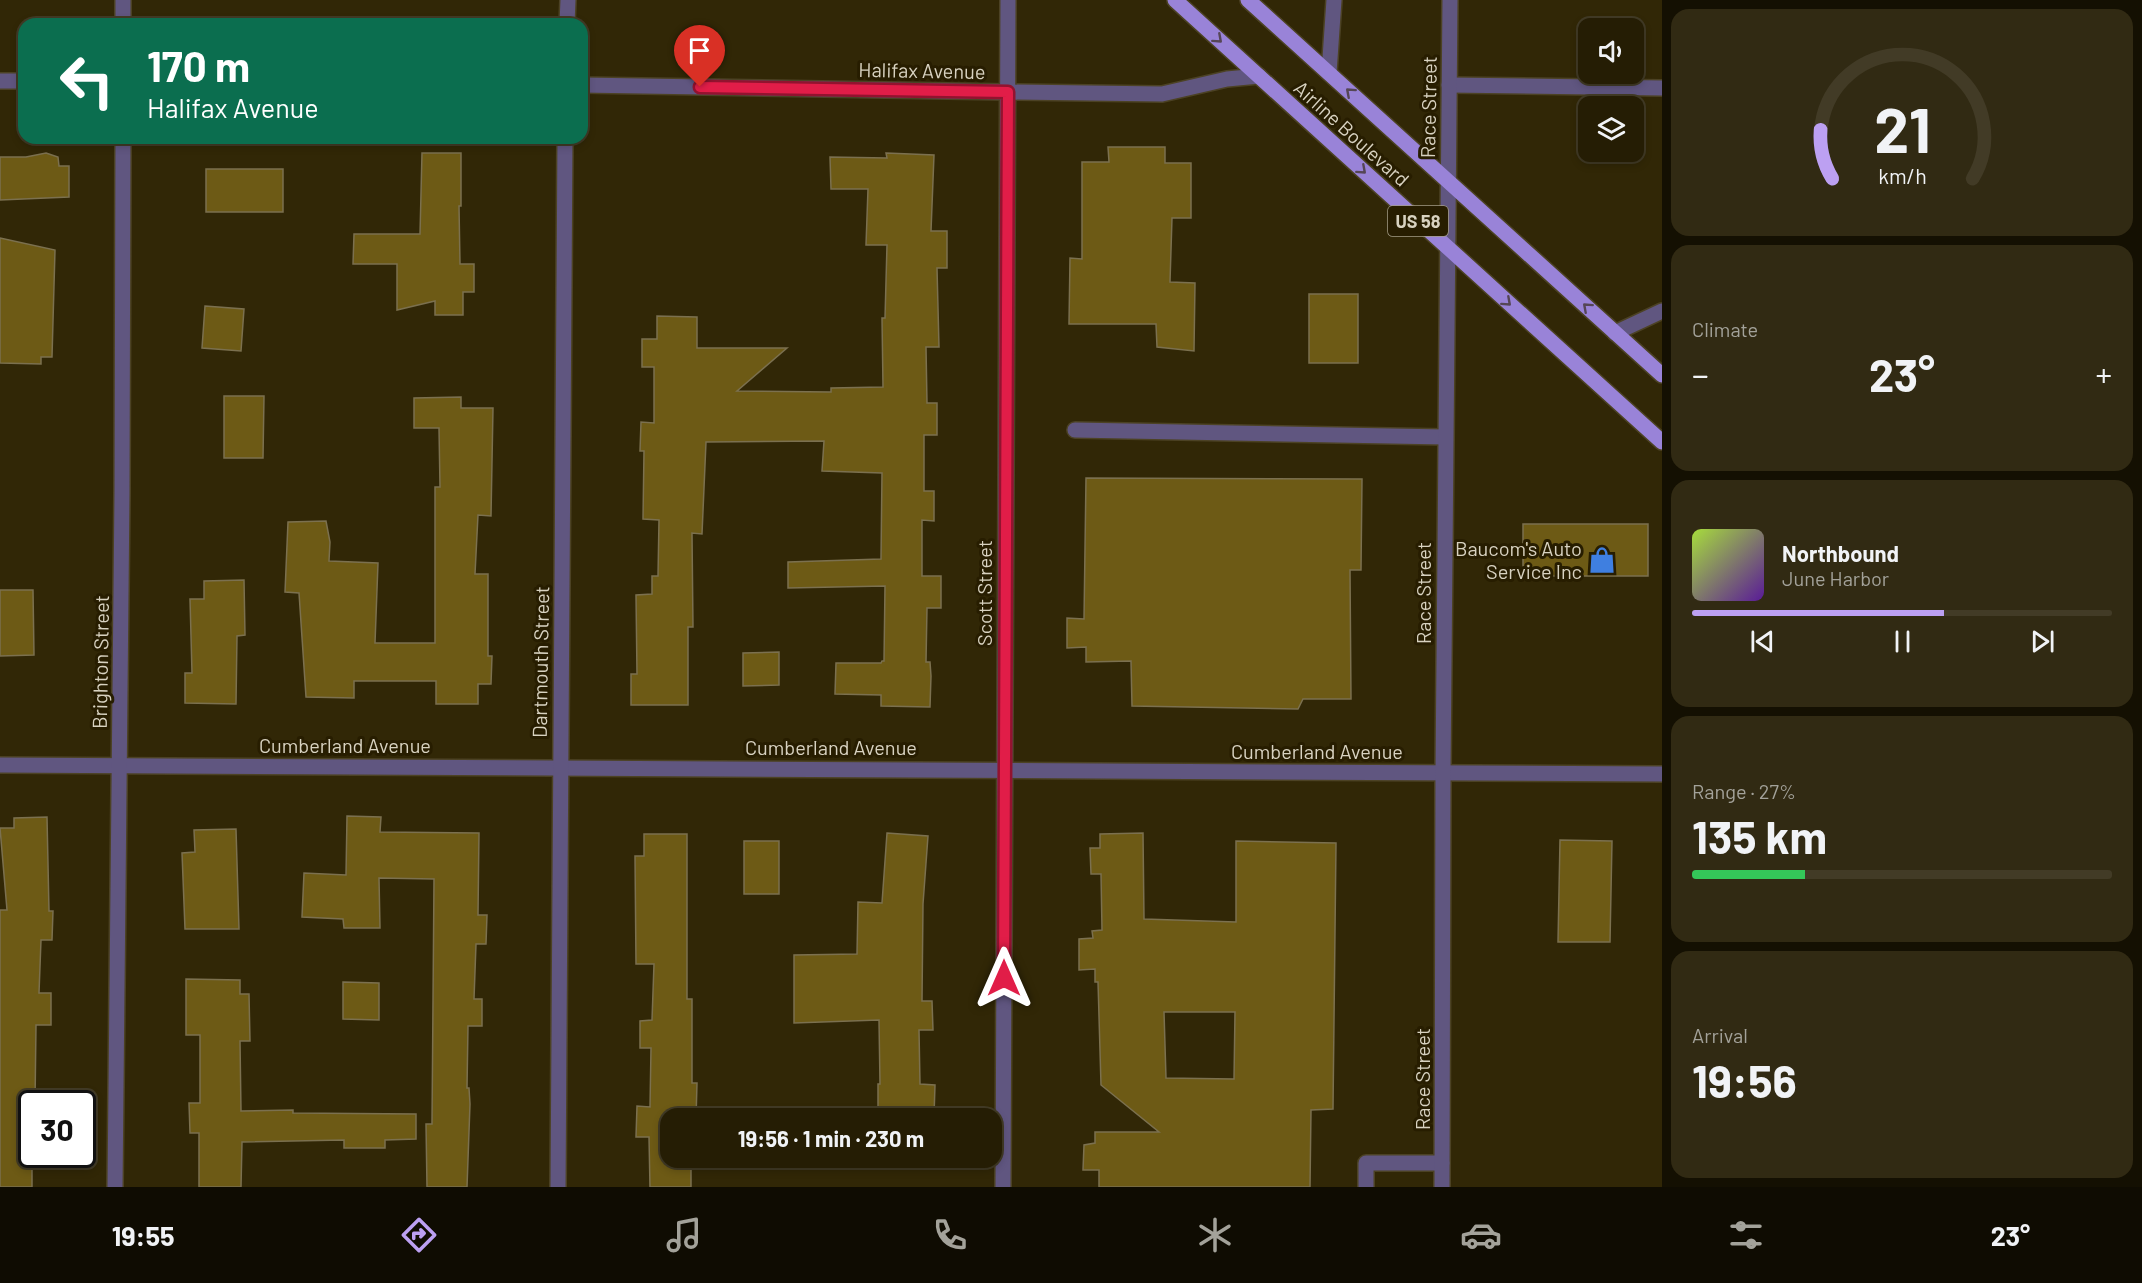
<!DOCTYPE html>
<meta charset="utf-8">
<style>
:root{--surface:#251d04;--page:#312a13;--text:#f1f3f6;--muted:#a3a29a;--line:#423b26;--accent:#bca0f2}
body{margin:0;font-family:Barlow,sans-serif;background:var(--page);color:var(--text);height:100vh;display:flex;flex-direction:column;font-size:22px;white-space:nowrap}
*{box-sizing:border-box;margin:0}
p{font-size:20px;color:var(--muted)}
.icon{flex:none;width:33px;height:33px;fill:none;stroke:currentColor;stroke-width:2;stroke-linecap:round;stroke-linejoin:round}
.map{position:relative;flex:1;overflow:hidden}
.panel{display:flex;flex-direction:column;gap:9px;padding:9px;background:#141002;width:480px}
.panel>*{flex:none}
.banner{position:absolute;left:18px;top:18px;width:570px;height:126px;border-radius:18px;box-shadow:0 3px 9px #0003,0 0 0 2px var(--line);background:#0b6e4f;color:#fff;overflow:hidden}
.buttons{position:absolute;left:1578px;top:18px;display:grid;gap:12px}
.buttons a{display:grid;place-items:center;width:66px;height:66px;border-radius:12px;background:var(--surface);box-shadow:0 3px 9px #0003,0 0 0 2px var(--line);font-size:30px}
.speed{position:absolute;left:18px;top:1090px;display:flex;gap:12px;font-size:30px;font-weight:700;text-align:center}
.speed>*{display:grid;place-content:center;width:78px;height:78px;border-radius:50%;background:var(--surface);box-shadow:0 3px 9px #0003,0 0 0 2px var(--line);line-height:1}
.speed .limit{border:3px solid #111;border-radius:9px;background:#fff;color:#111}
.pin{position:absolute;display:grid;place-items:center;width:51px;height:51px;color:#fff;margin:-62px -26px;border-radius:50% 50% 50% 0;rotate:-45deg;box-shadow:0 0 6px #0007}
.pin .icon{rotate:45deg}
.me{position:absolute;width:66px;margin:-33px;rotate:0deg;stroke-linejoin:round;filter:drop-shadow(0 0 4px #0008)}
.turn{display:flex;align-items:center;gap:21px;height:126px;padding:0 30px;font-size:27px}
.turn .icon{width:78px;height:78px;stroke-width:2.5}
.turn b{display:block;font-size:42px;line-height:51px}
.big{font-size:45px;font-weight:700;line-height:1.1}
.panel .tile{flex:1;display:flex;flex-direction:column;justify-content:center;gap:9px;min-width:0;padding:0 21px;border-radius:18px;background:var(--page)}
.panel .dial{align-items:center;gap:0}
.dial svg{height:156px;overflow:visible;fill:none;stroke:var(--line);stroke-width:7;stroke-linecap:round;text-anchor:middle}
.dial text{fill:var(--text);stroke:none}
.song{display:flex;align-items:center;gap:18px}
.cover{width:72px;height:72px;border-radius:9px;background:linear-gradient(135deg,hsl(80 70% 55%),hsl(270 70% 35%))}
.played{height:6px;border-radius:3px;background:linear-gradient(90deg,var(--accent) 60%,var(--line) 60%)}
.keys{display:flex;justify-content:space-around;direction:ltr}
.heat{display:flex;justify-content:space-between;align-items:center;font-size:33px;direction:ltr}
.charge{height:9px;border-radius:4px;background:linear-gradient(90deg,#34c759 27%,var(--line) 0)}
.trip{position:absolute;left:660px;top:1108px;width:342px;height:60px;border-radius:18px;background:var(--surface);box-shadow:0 3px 9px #0003,0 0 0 2px var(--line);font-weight:700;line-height:60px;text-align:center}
.tab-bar{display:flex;height:96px;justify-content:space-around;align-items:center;background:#0f0c02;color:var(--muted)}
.tab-bar .icon{width:42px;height:42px}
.tab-bar .on{color:var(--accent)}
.tab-bar b{font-size:27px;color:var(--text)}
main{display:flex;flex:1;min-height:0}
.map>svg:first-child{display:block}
</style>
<main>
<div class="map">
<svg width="1662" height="1187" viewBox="0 0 1662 1187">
<rect width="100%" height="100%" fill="#312706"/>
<!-- building -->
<g fill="#6d5a15" stroke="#7b704f" stroke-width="1.5" fill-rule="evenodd">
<path d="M1108,147H1165V163H1191V218H1172L1170,282L1195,283L1194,351L1157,347L1156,324H1069L1070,258L1082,259V162H1109Z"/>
<path d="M46,153L58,157L59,166H69V197L0,200V157H26Z"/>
<path d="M422,153H461V206H459L460,264H474V292H463V315H435V301L397,310V264H353L354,234H420Z"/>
<path d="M886,153L934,155L931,231H947V268H937L939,347H926L927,403H937V435H924V491H934V521L922,520V576H941V608H927L926,662H930L931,676L930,707L881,706V695L835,694L836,663H881L882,661H884L885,586L788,588V562L881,559L882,473L822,471L824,441L706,442L702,534L692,533L693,627H688V705H631V674H637L636,595L652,594V576H658L659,520L643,519L644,451H640L641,422L654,423V367H642V339H657V316L697,317V348H787L737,391L831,392V388L883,387L882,318H885L887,245H866L868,189H831L830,157L887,158Z"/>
<rect x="206" y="169" width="77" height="43"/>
<path d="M0,238L55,250L52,357H41V364L0,363Z"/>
<rect x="1309" y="294" width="49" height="69"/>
<path d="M205,306L244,309L241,351L202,348Z"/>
<path d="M224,396H264L263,458H224Z"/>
<path d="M461,397V408H493L491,516L478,515L475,574H488V656H492L491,684H478V704H436V681H354V698L306,697L299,593L285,592L288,522L326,521L330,542L329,561L378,563L375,643H435V487H440L439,428H414V398Z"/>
<path d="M1086,478L1362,479L1361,570H1350L1351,699H1303L1298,709L1132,706L1131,661L1086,662V647L1067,648V618L1084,619Z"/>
<rect x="1523" y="524" width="125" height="52"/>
<path d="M244,580L245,635L237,636L236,704L185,703V673H192L190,599H204V581Z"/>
<path d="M0,590H33L34,655L0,656Z"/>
<path d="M779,652V685L743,686V653Z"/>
<path d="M347,816L381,817L380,832L479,833L478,915H487L486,944H476L474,999H482V1026H468L467,1088H469L470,1104L467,1187H427L426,1124H432L434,879L379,878L380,928H344L343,919L302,917L304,873L346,875Z"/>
<path d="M47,817L49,911H53L52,940H41L39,993H51V1025H36L35,1104H32V1187H0V910H7L0,828H14V818Z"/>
<path d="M236,829L239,929H185L182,853L195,852L194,830Z"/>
<path d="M887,833L928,836L923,904L922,1001H932L933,1030H919L920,1084L935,1085L934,1116H919V1119H878V1084H880L879,1020L794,1023V955L857,954L858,902L882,903Z"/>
<path d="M1143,833L1144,919L1236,922V841L1336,843L1333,1109L1311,1110L1310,1187H1099V1170H1083L1084,1145L1095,1143V1132H1159L1101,1085L1098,982H1095V969L1079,970V939L1093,938L1092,931L1102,930L1101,874H1091L1090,848H1100V834ZM1164,1012H1235L1234,1079L1166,1078Z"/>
<path d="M644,834H687V999H692V1083H697L696,1119H670V1158H691V1187H650L649,1137H636L637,1106L650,1107L651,1048H640V1021L652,1020L654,964H636L635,856H644Z"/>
<path d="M1560,840L1612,841L1610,942H1558Z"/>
<rect x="744" y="841" width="35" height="53"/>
<path d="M186,979L240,980V994H249L250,1041H240L241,1111L293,1110V1113L416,1114V1139L385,1140V1148H344V1140L242,1142L241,1187H199V1133H190L189,1103H200V1035H186Z"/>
<path d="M343,982L379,983V1020L343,1019Z"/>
</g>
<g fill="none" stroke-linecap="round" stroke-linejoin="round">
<defs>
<g id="lane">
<path d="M1329,73L1334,0"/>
<path d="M1008,92L1162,94L1227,79L1259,76"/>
<path d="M1615,333L1662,311"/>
<path d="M1075,430L1445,437"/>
<path d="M1366,1187V1163H1442"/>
</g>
<g id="street">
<path d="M123,24V0"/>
<path d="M567,24L568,0"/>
<path d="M0,81H24"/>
<path d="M582,85L1008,92"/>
<path d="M1449,85L1662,88"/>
<path d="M0,765L1662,774"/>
<path d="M115,1187L122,493L123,138"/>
<path d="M558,1187L565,138"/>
<path d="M1003,1187L1008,0"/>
<path d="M1442,1187L1443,773L1450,0"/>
</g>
<g id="primary">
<path d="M1175,0L1662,442"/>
<path d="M1248,0L1662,375"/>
</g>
</defs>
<!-- lane casing -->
<use href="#lane" stroke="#4c4224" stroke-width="18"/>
<!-- street casing -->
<use href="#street" stroke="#4c4224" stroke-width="18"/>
<!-- primary casing -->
<use href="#primary" stroke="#4c4224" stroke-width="18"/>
<!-- lane -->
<use href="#lane" stroke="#605680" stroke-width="15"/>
<!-- street -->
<use href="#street" stroke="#605680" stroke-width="15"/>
<!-- primary -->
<use href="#primary" stroke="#9983d8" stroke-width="15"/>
</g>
<!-- one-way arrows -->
<defs><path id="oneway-chevron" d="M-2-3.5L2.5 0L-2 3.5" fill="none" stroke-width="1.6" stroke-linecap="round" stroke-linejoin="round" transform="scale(1.5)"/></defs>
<g stroke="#554656">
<use href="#oneway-chevron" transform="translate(1218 39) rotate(42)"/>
<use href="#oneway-chevron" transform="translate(1350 92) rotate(-138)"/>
<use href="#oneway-chevron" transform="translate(1362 170) rotate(42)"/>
<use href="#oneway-chevron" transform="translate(1507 302) rotate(42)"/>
<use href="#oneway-chevron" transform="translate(1587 307) rotate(-138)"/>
</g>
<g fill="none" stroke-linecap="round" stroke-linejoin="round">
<defs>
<path id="route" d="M700,87L1008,92L1004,978"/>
</defs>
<!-- route casing -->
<use href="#route" stroke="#92132f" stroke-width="15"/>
<!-- route -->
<use href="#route" stroke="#e11d48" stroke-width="10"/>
</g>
<!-- icons -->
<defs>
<symbol id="shop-bare" viewBox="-9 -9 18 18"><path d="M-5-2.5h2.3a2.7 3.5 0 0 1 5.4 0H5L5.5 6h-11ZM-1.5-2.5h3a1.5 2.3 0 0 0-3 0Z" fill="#3f7fe0" stroke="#271d00" stroke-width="2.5" paint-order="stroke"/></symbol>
</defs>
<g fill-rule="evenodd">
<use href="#shop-bare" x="1583" y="541" width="38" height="38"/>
</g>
<g text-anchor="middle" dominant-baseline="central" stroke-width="6" stroke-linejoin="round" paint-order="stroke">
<!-- shield labels -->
<rect fill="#271d00" stroke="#a39c86" stroke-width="1.5" x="1388" y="206" width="60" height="30" rx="4.5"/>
<g font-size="18" font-weight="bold" fill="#d8d2c0">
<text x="1418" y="221">US 58</text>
</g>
<!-- street labels -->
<g font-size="20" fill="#d8d2c0" stroke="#271d00">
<text transform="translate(922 70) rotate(1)">Halifax Avenue</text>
<text transform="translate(1428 107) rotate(-89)">Race Street</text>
<text transform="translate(1352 133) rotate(42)">Airline Boulevard</text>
<text transform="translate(984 593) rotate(-90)">Scott Street</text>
<text transform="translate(1423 593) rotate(-90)">Race Street</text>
<text transform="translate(100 662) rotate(-89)">Brighton Street</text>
<text transform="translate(540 662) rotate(-89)">Dartmouth Street</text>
<text x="345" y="745">Cumberland Avenue</text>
<text x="831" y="747">Cumberland Avenue</text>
<text x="1317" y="751">Cumberland Avenue</text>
<text transform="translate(1422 1079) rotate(-90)">Race Street</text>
</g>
<!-- poi labels -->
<g font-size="20" fill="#d8d2c0" stroke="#271d00" text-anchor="end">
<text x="1582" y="548">Baucom's Auto<tspan x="1582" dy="23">Service Inc</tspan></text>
</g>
</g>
</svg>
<div class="buttons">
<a><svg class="icon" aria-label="sound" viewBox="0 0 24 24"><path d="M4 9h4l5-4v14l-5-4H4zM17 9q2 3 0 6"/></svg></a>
<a><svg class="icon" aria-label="layers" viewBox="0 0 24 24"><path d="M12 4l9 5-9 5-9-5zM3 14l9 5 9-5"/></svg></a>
</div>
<div class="speed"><div class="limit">30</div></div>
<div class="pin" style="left:700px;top:87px;background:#d93025"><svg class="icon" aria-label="arrive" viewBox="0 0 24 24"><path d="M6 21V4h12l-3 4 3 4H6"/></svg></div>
<svg class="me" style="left:1004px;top:978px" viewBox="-20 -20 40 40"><path d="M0-17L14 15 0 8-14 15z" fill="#e11d48" stroke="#fff" stroke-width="4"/></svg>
<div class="trip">19:56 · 1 min · 230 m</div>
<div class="banner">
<div class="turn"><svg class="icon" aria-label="left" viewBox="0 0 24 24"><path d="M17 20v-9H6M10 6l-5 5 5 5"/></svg><div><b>170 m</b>Halifax Avenue</div></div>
</div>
</div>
<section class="panel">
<div class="tile dial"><svg viewBox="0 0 100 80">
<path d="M14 69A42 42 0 1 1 86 69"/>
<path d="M14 69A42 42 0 0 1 8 44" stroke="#bca0f2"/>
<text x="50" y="56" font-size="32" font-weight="700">21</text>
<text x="50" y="72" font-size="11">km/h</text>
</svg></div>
<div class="tile"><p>Climate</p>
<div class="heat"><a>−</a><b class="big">23°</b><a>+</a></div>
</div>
<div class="tile">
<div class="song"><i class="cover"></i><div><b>Northbound</b><p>June Harbor</p></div></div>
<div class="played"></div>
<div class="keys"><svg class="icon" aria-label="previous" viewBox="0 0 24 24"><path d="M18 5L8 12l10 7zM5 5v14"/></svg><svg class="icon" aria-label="pause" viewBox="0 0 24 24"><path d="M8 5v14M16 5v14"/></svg><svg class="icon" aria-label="next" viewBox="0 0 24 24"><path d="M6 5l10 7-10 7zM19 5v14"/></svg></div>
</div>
<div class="tile"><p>Range · 27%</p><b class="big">135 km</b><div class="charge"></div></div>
<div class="tile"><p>Arrival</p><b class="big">19:56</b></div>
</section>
</main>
<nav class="tab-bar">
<b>19:55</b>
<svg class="icon on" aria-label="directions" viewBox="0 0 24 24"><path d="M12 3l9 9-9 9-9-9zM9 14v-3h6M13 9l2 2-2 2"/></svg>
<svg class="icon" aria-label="music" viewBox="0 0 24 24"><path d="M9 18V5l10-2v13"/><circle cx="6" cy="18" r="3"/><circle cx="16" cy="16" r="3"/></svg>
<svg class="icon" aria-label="phone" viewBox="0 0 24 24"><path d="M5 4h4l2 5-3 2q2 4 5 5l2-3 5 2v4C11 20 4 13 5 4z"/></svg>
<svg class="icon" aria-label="climate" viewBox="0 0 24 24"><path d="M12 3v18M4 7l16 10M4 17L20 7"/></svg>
<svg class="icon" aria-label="car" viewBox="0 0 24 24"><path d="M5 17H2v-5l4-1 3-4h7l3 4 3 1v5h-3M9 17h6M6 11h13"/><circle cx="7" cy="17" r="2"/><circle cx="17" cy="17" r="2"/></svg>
<svg class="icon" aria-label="filters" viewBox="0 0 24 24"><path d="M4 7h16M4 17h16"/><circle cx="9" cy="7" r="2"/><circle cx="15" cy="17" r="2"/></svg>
<b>23°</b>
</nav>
